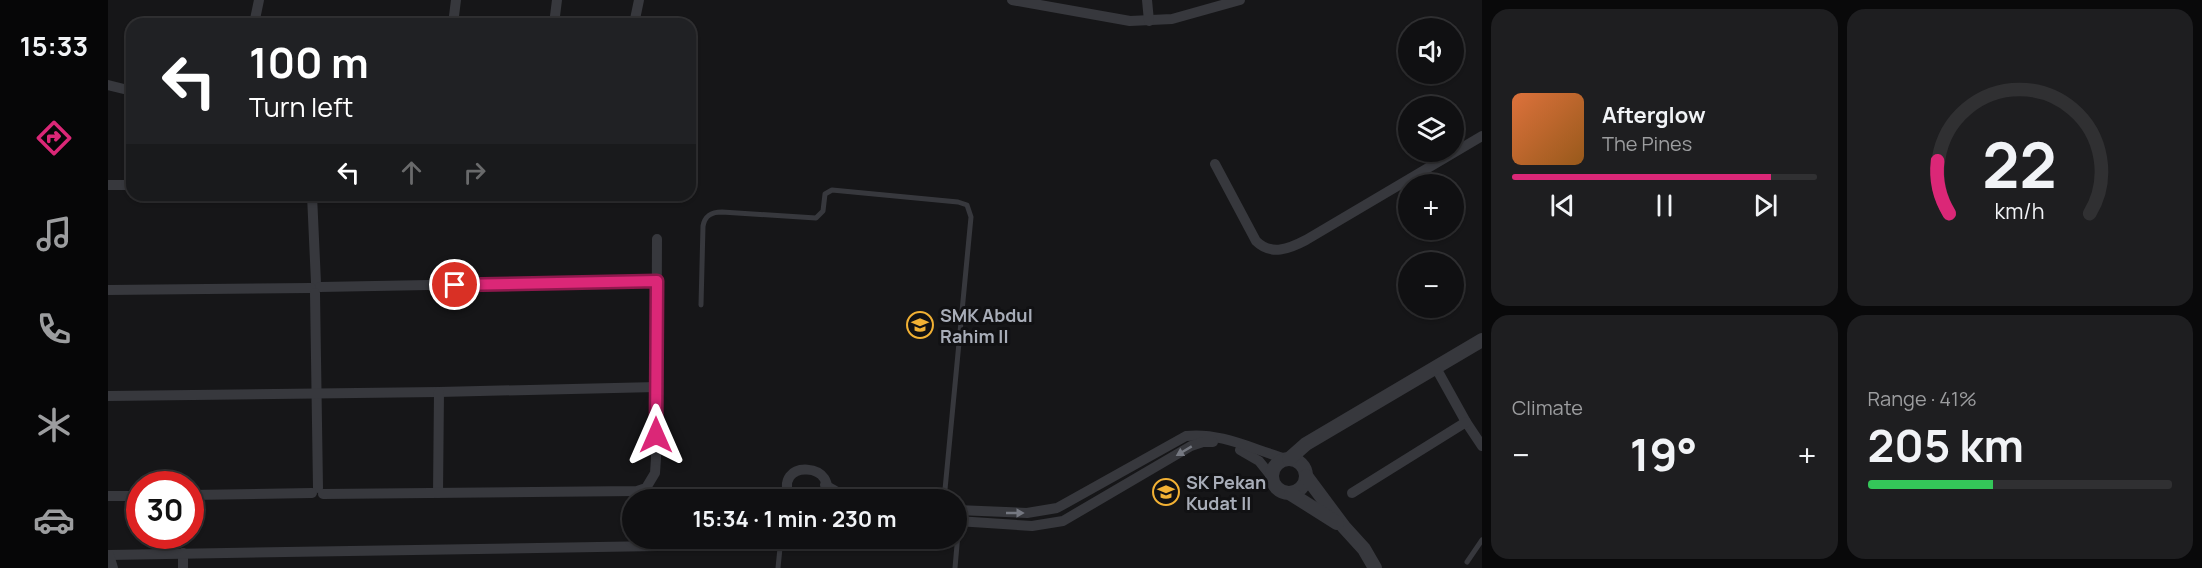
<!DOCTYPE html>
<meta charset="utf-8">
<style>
:root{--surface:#101012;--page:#1e1e20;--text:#f1f3f6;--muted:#9c9d9f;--line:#303032;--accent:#db2777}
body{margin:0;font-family:Manrope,sans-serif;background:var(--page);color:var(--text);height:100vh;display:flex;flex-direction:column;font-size:22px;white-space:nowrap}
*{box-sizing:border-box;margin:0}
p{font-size:20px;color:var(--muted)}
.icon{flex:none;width:33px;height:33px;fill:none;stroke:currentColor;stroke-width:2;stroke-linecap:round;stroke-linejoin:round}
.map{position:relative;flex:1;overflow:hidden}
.details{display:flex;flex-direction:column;gap:9px;padding:9px;background:#09090a;width:720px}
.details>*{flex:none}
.guide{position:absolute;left:18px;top:18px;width:570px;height:183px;border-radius:18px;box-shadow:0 2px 4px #0004,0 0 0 2px var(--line);background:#202124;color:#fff;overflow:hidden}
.fabs{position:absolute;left:1290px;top:18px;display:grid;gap:12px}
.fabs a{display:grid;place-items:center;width:66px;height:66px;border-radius:50%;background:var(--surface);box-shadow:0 2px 4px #0004,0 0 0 2px var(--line);font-size:30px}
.speed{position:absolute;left:18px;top:471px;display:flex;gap:12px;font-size:30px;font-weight:700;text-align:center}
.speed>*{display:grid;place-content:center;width:78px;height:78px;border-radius:50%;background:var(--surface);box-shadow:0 2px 4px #0004,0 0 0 2px var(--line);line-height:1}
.speed .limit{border:9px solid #d22;background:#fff;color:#111}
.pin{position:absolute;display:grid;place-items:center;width:51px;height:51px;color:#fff;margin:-26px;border:3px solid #fff;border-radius:50%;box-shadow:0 2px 6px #0007}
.me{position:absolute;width:66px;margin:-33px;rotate:0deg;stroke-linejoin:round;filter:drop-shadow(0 0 4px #0008)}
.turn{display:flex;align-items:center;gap:21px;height:126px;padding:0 24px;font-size:27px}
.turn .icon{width:78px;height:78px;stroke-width:2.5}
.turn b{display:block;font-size:42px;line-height:51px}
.lanes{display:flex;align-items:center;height:57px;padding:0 24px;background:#0003;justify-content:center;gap:30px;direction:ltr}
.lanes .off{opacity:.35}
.big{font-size:45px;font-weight:700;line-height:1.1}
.details .card{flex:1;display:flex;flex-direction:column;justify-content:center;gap:9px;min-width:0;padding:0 21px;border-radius:18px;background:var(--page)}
.details .dial{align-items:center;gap:0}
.dial svg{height:156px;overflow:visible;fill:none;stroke:var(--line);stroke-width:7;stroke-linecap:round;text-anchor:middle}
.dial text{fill:var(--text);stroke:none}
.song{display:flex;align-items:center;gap:18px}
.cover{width:72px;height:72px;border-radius:9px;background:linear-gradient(135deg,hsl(20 70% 55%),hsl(30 70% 35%))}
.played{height:6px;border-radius:3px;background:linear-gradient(90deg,var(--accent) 85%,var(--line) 85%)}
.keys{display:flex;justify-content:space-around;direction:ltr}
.heat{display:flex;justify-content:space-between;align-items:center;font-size:33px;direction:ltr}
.charge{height:9px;border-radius:4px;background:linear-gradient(90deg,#34c759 41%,var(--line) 0)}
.details .tiles{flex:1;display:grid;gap:9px;grid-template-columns:repeat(2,1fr)}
.trip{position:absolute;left:514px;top:489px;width:345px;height:60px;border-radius:30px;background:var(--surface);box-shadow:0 2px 4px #0004,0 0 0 2px var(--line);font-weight:700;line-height:60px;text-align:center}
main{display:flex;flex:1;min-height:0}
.tab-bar{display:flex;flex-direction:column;width:108px;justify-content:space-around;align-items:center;background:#060607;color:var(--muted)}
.tab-bar .icon{width:42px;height:42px}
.tab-bar .current{color:var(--accent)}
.tab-bar b{font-size:27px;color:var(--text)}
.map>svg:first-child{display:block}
</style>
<main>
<nav class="tab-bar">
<b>15:33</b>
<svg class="icon current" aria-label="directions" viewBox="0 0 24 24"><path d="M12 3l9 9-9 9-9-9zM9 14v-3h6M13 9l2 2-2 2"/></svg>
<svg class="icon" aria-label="music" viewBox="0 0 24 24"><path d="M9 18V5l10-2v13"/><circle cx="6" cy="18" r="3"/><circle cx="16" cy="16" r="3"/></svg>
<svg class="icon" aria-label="phone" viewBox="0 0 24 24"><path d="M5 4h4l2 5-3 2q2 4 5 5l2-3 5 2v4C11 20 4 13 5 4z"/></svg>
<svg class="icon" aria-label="climate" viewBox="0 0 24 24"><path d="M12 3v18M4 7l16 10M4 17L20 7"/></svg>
<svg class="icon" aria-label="car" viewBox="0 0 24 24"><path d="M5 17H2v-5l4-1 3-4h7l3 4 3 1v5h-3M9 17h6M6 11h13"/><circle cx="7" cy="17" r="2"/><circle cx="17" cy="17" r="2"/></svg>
</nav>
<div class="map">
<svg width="1374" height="568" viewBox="0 0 1374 568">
<rect width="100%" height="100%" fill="#161618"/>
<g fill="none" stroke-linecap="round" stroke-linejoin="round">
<!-- service -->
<g stroke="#37383d" stroke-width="5">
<path d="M593,305L595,226C597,215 604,212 614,212L708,218L715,211L717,194L724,190L850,202L859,205L863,217L836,500"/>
<path d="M1359,562L1374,540"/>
<path d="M670,568L673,538"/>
<path d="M847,568L851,522"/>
</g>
<!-- minor -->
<g stroke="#37383d" stroke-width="10">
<path d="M904,0L1022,21L1064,19L1132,0"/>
<path d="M1039,0L1041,21"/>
<path d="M146,24L151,0"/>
<path d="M345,24L348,0"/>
<path d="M446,24L449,0"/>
<path d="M526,24L531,0"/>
<path d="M0,85L24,91"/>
<path d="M1107,164L1148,241C1163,256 1181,249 1198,240L1374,136"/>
<path d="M0,185H24"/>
<path d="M204,195L208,283"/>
<path d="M212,287L549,281"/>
<path d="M0,290L203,288"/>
<path d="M207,293L210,488"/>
<path d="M1328,368L1358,422L1374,446"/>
<path d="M0,396L331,392L549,387"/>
<path d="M1132,450L1151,461L1163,476"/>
<path d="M717,485L733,494L759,500"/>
<path d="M330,493L331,392"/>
<path d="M1244,493L1358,422"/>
<path d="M215,494L529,491L538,488L547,473L548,458L549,239"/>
<path d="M82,495L204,493"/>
<path d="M0,496H32"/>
<path d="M683,500C661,456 738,463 714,500"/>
<path d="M849,510L919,513L949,508L1078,436C1113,432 1146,450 1179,459"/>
<path d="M849,521L924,526L955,521L1083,446L1095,442H1105"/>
<path d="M75,553V568"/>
<path d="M0,555L550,546"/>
<path d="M1,555L5,568"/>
</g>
<!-- tertiary -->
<g stroke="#37383d" stroke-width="14">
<circle cx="1181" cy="476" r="17"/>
<path d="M1181,459L1198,444L1374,340"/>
<path d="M1198,476L1236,527L1256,549L1267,568"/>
<path d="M1183,494L1229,523"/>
</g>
</g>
<!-- one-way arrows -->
<defs><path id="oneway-solid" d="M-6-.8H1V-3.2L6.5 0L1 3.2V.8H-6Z" transform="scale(1.5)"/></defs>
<g fill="#757881">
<use href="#oneway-solid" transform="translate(1076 451) rotate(149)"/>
<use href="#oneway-solid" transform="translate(907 513)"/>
</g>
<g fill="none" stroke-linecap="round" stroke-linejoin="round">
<defs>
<path id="route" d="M347,285L549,281L548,435"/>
</defs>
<!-- route casing -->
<use href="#route" stroke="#8e194d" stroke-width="15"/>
<!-- route -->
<use href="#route" stroke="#db2777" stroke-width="10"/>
</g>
<!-- icons -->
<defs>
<symbol id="school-ring" viewBox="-11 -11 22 22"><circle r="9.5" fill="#111113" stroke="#f2b134" stroke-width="1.5"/><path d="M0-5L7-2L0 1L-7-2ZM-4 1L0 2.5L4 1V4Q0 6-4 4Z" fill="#f2b134"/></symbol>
</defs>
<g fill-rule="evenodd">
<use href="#school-ring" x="797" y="310" width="30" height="30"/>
<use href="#school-ring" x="1043" y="477" width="30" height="30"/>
</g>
<g text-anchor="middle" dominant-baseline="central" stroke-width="6" stroke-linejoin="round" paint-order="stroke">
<!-- poi labels -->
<g font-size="18" font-weight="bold" fill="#a8adb8" stroke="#111113" text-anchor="start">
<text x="832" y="315">SMK Abdul<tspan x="832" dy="21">Rahim II</tspan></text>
<text x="1078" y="482">SK Pekan<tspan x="1078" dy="21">Kudat II</tspan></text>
</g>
</g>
</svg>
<div class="fabs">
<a><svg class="icon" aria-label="sound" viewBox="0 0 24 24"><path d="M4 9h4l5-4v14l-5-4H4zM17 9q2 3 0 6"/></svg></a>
<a><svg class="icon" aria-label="layers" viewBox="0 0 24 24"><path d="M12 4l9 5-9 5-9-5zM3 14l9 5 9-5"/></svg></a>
<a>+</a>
<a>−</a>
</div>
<div class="speed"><div class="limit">30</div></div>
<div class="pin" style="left:347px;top:285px;background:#d93025"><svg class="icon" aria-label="arrive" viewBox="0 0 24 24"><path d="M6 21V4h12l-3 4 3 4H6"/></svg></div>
<svg class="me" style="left:548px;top:435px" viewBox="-20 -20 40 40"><path d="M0-17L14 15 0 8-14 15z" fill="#db2777" stroke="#fff" stroke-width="4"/></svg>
<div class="trip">15:34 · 1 min · 230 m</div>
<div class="guide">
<div class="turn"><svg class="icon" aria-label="left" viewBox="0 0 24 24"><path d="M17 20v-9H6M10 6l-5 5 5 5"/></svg><div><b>100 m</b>Turn left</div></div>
<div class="lanes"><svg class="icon" aria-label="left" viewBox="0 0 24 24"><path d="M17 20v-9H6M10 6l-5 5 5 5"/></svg><svg class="icon off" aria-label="ahead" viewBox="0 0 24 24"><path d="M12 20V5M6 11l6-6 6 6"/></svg><svg class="icon off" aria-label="right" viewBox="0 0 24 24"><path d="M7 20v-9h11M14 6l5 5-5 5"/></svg></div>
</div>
</div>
<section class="details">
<div class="tiles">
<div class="card">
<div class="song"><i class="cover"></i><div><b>Afterglow</b><p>The Pines</p></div></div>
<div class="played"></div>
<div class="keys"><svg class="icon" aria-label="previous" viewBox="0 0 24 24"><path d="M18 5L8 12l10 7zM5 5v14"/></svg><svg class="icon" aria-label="pause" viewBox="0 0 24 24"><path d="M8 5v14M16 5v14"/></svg><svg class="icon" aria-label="next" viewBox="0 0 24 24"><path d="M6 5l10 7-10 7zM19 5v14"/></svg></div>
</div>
<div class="card dial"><svg viewBox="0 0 100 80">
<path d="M14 69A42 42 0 1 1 86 69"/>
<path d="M14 69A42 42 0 0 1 8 42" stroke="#db2777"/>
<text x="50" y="56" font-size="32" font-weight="700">22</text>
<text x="50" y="72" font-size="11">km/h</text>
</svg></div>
<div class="card"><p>Climate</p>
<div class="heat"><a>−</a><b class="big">19°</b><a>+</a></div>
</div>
<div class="card"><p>Range · 41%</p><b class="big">205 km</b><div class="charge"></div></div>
</div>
</section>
</main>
